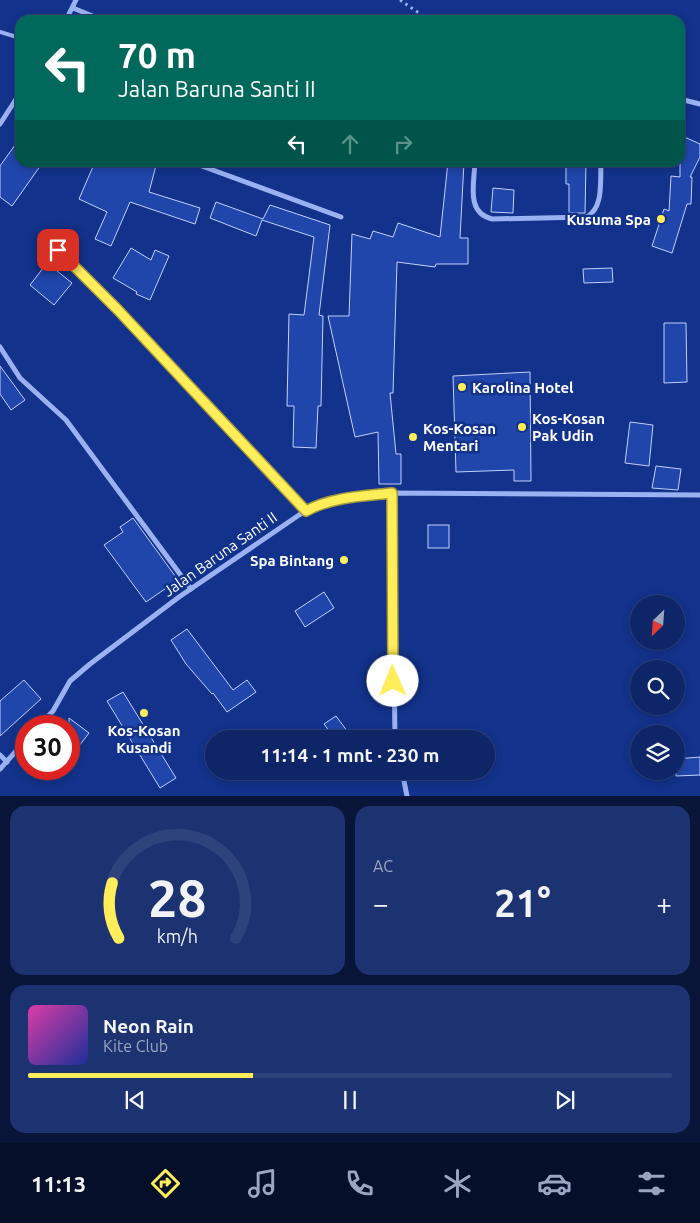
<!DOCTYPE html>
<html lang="id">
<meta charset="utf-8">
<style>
:root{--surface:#0e2668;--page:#1c3271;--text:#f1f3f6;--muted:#9ba5c0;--line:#2e437c;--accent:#ffed5a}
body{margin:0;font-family:Ubuntu,sans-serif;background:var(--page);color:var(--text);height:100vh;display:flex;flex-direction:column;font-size:19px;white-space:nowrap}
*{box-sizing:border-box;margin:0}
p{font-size:16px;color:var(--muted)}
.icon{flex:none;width:28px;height:28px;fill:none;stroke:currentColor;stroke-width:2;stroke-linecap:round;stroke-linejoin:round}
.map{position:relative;height:796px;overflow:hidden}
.sheet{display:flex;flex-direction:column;gap:10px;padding:10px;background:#081539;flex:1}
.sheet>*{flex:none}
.banner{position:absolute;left:15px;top:15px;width:670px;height:152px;border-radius:15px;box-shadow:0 2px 8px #0003,0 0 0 1px var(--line);background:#00695c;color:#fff;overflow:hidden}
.needle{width:32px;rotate:205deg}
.buttons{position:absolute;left:630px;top:595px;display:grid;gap:10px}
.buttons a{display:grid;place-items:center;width:55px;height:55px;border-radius:50%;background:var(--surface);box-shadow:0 2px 8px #0003,0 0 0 1px var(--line);font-size:25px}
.speed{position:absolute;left:15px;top:715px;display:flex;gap:10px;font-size:25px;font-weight:700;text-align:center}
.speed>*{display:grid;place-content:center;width:65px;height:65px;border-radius:50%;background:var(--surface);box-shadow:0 2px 8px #0003,0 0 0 1px var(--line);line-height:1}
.speed .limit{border:8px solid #d22;background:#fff;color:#111}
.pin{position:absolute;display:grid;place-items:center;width:42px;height:42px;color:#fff;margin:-21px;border-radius:10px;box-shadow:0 2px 8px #0006}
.me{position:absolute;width:55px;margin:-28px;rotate:359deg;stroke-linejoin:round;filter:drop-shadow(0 0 4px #0008)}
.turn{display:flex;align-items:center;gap:18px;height:105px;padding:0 20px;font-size:22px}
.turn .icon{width:65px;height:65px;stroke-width:2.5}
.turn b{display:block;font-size:35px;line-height:42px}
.lanes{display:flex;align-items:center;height:48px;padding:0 20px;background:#0003;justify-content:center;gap:25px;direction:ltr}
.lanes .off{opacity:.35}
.big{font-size:38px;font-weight:700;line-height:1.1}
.sheet .tile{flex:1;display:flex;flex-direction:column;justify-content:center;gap:8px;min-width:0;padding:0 18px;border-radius:15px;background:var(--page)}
.sheet .dial{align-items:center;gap:0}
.dial svg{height:130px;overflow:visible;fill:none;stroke:var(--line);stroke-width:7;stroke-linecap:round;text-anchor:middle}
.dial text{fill:var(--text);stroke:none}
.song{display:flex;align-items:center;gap:15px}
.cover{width:60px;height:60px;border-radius:8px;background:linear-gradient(135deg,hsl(320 70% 55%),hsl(230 70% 35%))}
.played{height:5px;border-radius:2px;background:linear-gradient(90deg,var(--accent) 35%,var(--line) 35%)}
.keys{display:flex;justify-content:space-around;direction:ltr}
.heat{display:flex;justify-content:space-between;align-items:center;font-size:28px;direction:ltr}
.sheet .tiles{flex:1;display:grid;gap:10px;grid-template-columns:1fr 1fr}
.tile:last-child{grid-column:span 2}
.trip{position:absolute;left:205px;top:730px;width:290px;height:50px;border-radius:25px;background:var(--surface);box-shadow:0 2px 8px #0003,0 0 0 1px var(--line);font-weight:700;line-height:50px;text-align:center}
.tabs{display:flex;height:80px;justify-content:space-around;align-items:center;background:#060f2a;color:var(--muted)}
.tabs .icon{width:35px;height:35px}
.tabs .on{color:var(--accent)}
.tabs b{font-size:22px;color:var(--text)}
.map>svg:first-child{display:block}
</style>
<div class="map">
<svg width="700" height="796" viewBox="0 0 700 796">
<rect width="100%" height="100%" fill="#12328b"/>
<!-- building -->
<g fill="#2045ab" stroke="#c1d1fc">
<path d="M680,135L700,144V157L690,177H692L691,204H687L672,253L652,246L664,209L669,211L671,176L680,177Z"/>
<path d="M20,138V162H43L12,206L0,197V166Z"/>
<path d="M95,162H157L149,192L200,208L195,224L130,202L111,246L95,239L107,212L79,199Z"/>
<path d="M448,162H464L460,238H468V264H436L435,267L397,262L393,393H390L396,454H401V484H379L378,432L355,437L328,316H349L352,234L370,239L373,231L393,237L398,223L440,237Z"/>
<path d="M566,162H586L585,213H569V184H566Z"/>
<path d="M493,188L514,190L513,213L491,212Z"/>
<path d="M216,202L263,219L270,205L330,225L319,315L323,316L321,406H318L316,448L293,447L294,406H287L289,314L304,315L314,237L262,220L256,236L210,218Z"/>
<path d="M131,248L151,260L155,250L169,256L150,300L136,294L137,292L113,278Z"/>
<path d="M47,263L72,283L54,305L30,285Z"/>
<path d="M612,268L613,282L584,283L583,269Z"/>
<path d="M664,323H686L687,382L664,383Z"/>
<path d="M0,366L25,400L11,410L0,394Z"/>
<path d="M530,372L531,481H514V470L456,472L453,376Z"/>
<path d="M630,422L653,425L649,466L625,463Z"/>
<path d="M656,466L681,469L678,490L652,488Z"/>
<path d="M133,518L178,580L146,602L104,545L123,532L120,527Z"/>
<rect x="428" y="525" width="21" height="23"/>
<path d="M324,592L334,608L305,627L295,611Z"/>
<path d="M187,629L233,690L247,680L256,692L227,712L213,693L212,694L186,664L171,640Z"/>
<path d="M24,680L41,699L0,736V701Z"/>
<path d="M123,692L176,778L160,788L107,701Z"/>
<path d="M336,716L353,739H335L324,724Z"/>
<path d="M69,718L89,733L79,746L69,738Z"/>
<path d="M700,757V775L676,776V759Z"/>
</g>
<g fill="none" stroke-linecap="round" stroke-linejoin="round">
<!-- path -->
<path stroke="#9ab2f1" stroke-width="3" stroke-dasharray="2.5 4" stroke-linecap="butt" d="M400,0L429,20"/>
<!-- lane -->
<path stroke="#9ab2f1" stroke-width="4" d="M0,32L20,38"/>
<!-- street -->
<g stroke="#9ab2f1" stroke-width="5">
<path d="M73,8L102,20"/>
<path d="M66,20L76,0"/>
<path d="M680,99L700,104"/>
<path d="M0,124L20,93"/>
<path d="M191,162L341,217"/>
<path d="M475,162C474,184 466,213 492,219L587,217C604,207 600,181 601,162"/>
<path d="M46,238L118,310L306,511"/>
<path d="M0,347L20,378L66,420L191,589"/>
<path d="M392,493L395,739"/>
<path d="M39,726L53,711L70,681L90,664L179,597L299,515L315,506L354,497L392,493L700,495"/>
<path d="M0,755L7,762"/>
<path d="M0,769L26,740"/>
<path d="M402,771L407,796"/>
</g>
</g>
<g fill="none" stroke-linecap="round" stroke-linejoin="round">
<defs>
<path id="route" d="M58,250L118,310L306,511C331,497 364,496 392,493L393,681"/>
</defs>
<!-- route casing -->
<use href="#route" stroke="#a69a3a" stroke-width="12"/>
<!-- route -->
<use href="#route" stroke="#ffed5a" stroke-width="9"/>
</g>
<!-- markers -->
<g fill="#ffed5a" stroke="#12328b" stroke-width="2">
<circle cx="661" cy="219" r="5"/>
<circle cx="462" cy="387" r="5"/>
<circle cx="522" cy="427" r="5"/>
<circle cx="413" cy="437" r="5"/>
<circle cx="344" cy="560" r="5"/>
<circle cx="144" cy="713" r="5"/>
</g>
<g text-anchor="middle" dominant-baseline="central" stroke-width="5" stroke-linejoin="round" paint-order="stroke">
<!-- poi labels -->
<g font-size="15" font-weight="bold" fill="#fff" stroke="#12328b" text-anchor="start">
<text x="651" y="219" text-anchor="end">Kusuma Spa</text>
<text x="472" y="387">Karolina Hotel</text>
<text x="532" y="418">Kos-Kosan<tspan x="532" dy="17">Pak Udin</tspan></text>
<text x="423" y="428">Kos-Kosan<tspan x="423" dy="17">Mentari</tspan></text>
<text x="334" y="560" text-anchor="end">Spa Bintang</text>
<text x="144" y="730" text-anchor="middle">Kos-Kosan<tspan x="144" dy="17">Kusandi</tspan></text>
</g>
<!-- street labels -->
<g font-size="15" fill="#fff" stroke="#12328b">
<text transform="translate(220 554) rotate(-35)">Jalan Baruna Santi II</text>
</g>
</g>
</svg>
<div class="buttons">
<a><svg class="needle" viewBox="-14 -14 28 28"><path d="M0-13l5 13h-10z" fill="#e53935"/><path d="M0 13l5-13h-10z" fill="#9ba5c0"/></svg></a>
<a><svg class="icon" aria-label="search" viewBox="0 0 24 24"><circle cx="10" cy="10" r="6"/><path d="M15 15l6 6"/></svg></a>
<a><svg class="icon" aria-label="layers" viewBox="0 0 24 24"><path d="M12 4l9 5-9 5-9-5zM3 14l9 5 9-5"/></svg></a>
</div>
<div class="speed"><div class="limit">30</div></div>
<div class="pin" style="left:58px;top:250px;background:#d93025"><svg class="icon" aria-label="arrive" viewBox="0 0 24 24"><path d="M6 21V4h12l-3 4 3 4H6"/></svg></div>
<svg class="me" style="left:393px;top:681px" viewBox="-20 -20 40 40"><circle r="19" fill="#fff"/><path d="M0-13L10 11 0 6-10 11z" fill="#ffed5a"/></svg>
<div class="trip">11:14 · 1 mnt · 230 m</div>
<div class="banner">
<div class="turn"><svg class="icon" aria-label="left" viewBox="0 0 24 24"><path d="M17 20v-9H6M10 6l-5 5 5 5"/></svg><div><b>70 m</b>Jalan Baruna Santi II</div></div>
<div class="lanes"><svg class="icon" aria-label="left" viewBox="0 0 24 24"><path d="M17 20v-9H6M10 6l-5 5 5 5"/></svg><svg class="icon off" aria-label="ahead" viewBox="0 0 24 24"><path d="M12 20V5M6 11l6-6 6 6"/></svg><svg class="icon off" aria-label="right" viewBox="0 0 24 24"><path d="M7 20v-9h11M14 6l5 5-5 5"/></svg></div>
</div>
</div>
<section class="sheet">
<div class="tiles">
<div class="tile dial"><svg viewBox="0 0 100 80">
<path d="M14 69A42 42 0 1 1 86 69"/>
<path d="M14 69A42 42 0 0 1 10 35" stroke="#ffed5a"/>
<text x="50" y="56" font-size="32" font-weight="700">28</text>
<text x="50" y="72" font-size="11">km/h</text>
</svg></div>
<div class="tile"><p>AC</p>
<div class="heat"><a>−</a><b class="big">21°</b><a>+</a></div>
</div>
<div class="tile">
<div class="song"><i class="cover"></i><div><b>Neon Rain</b><p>Kite Club</p></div></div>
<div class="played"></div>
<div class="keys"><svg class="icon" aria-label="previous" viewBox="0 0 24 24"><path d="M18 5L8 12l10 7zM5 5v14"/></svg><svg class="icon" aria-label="pause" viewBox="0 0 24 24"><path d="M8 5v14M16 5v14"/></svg><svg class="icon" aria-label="next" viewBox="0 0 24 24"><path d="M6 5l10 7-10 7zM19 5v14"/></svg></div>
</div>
</div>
</section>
<nav class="tabs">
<b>11:13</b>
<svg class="icon on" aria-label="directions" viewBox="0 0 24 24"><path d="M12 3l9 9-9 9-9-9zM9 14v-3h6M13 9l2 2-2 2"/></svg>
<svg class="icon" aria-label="music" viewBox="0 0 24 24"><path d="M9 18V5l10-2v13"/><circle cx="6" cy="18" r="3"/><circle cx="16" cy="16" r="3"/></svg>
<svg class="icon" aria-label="phone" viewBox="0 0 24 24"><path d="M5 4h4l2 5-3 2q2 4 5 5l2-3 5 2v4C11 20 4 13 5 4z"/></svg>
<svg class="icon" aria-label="climate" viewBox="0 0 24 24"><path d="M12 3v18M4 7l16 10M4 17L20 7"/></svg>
<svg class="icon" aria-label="car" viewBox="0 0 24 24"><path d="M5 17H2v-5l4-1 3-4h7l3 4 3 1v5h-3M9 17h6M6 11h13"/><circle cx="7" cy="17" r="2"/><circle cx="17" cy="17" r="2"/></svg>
<svg class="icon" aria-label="filters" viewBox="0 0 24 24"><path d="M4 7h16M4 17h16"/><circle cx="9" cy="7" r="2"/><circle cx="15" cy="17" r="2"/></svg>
</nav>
